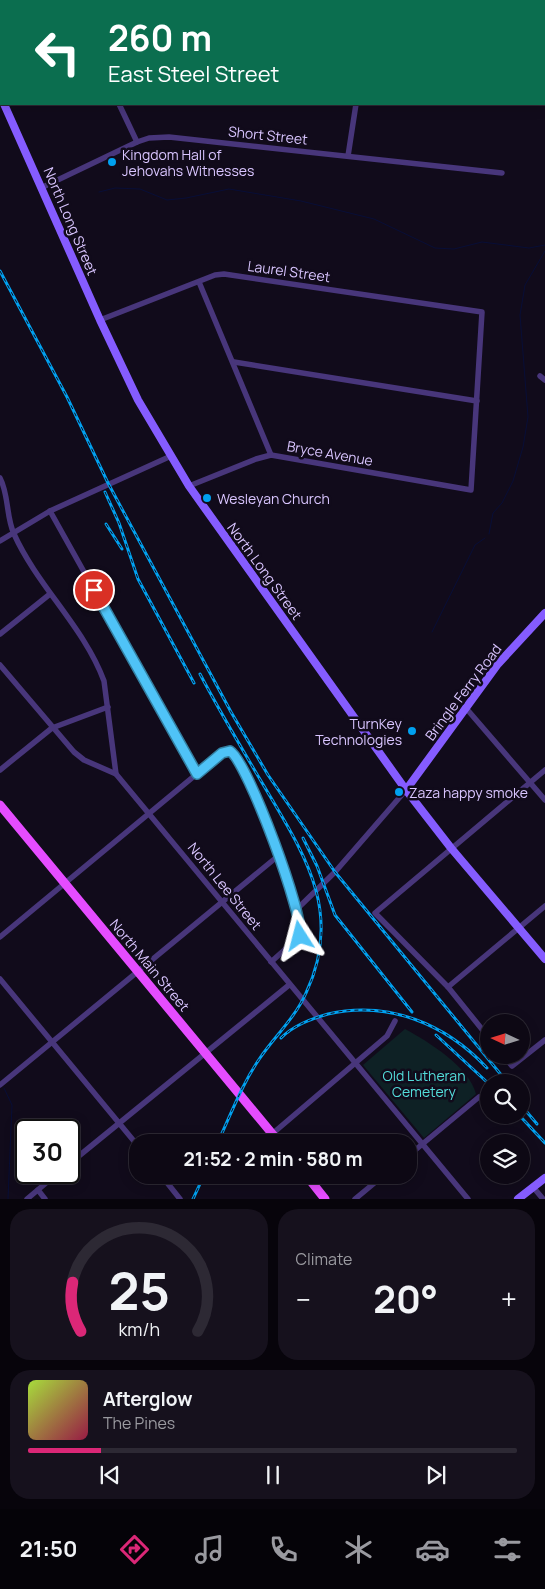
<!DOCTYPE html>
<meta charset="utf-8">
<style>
:root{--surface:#0d0814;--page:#16111d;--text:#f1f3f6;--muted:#9a9aa0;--line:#2d2934;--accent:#db2777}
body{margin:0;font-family:Manrope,sans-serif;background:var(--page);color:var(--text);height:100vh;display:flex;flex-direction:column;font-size:19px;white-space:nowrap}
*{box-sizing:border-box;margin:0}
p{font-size:16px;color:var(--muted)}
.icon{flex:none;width:28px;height:28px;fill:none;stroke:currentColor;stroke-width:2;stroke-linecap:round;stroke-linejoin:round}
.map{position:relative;height:1199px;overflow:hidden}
.details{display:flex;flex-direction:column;gap:10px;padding:10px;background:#07040b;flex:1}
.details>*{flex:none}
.hud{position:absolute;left:0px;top:0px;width:545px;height:105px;box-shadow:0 2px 12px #0003,0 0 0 1px var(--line);background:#0b6e4f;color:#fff;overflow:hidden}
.needle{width:32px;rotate:274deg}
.controls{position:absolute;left:480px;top:1014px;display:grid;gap:10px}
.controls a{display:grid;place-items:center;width:50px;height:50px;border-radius:50%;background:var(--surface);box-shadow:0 2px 12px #0003,0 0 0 1px var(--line);font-size:25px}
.speed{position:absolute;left:15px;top:1119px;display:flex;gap:10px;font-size:25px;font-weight:700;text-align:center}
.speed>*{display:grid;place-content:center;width:65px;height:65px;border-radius:50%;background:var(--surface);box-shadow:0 2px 12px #0003,0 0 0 1px var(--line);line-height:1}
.speed .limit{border:2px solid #111;border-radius:8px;background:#fff;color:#111}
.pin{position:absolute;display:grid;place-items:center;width:42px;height:42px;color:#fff;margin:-21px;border:2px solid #fff;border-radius:50%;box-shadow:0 1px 5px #0007}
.me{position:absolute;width:55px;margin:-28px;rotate:351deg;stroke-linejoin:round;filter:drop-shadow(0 0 4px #0008)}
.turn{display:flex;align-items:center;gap:18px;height:105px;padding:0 25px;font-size:22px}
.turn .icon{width:65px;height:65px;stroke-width:2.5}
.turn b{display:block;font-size:35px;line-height:42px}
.big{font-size:38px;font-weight:700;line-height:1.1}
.details .widget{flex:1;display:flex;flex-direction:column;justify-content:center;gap:8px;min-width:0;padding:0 18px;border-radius:20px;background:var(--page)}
.details .dial{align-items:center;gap:0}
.dial svg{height:130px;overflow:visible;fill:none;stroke:var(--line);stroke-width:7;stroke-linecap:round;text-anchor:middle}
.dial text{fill:var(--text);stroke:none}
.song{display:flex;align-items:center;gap:15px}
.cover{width:60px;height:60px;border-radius:8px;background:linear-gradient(135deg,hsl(80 70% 55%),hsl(340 70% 35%))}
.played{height:5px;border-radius:2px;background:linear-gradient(90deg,var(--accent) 15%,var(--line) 15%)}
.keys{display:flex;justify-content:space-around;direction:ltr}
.heat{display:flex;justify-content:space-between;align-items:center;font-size:28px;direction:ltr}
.details .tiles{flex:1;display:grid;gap:10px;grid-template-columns:1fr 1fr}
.widget:last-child{grid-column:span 2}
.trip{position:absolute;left:129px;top:1134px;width:288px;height:50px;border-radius:20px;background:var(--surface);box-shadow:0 2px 12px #0003,0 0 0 1px var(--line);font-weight:700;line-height:50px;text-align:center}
.tabs{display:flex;height:80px;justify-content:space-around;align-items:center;background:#050308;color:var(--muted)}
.tabs .icon{width:35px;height:35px}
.tabs .selected{color:var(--accent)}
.tabs b{font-size:22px;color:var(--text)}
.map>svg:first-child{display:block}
</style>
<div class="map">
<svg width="545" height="1199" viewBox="0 0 545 1199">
<rect width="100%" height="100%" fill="#110b1b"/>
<!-- green -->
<path fill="#0e2125" d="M405,1029C429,1042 469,1067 476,1094L424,1138L363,1065Z"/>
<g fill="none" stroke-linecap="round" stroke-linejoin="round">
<!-- stream -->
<g stroke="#080e37" stroke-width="1">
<path d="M99,192L115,188L140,189L167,200L186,198L229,189L301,201L374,219L435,248L454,249L482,242L529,248L545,245"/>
<path d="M489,534L493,513L502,503L513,481L523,447L528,417L520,315L525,285L545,251"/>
<path d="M432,632L475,545L485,538"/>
<path d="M4,1088L12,1105L8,1199"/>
</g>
<!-- street -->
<g stroke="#48367b" stroke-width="5.5">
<path d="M326,0L335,1"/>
<path d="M98,1L100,0"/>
<path d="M374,1V0"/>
<path d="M0,47H1"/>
<path d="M119,104L137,142"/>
<path d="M348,156L356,104"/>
<path d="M43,187L137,142L149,138L169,137L502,173"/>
<path d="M199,282L271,455"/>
<path d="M100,320L215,275L224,274L482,312L471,490L271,455L256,459L189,486"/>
<path d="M234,362L477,401"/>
<path d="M540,376L545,380"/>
<path d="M0,478C9,495 6,517 14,534C38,587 84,627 104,681L116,774L468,1199"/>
<path d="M50,511L197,774"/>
<path d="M0,541L50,511L171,456"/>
<path d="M0,634L50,594"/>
<path d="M0,665L74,752L84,760L116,774"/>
<path d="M465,707L545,800"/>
<path d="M0,770L52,728L108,707"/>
<path d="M296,910L335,872L406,790"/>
<path d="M0,937L222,753L230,751C257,766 292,898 302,931L300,936L271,962"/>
<path d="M0,979L138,1146"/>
<path d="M448,987L545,906"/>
<path d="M489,1038L448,987L375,913L545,770"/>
<path d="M503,1055L512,1066L545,1040"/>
<path d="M0,1085L278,856"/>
<path d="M272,1134L387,1036L395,1021"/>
<path d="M408,1156L479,1097"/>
<path d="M69,1164L289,985"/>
<path d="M161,1175L180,1199"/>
<path d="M533,1187L543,1199"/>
<path d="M38,1190L45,1199"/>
<path d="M27,1199L59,1172"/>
<path d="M355,1199L384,1175"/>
</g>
<!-- secondary -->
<g stroke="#855cff" stroke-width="8">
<path d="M0,95L1,98"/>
<path d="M4,104L100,320L138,400L189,486L406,790L451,848L545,959"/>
<path d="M406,790L498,664L545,613"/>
<path d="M518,1199L545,1178"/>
</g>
<!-- primary -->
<g stroke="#e54cff" stroke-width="9">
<path d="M0,805L279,1142"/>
<path d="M306,1175L325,1199"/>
</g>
<defs>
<g id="rail">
<path d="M0,271L67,397L108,483L231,712L268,775L335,872L507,1082"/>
<path d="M105,492L119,523L138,579L194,683"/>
<path d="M106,524L122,549"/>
<path d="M200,674C220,712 242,749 264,786C304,854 344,912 306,993C295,1018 275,1036 260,1058C242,1084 231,1114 218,1142"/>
<path d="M303,838L317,866L335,915L412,1012"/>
<path d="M436,1035L489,1084"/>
<path d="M281,1038C294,1025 311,1019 328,1014C388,1000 446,1024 487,1068"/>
<path d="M521,1105L537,1124"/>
<path d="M519,1115L545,1143"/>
<path d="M193,1199L204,1175"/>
</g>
</defs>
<!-- rail casing -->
<use href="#rail" stroke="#00a1f0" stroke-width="3"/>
<!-- rail -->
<use href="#rail" stroke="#110b1b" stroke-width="1" stroke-dasharray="4" stroke-linecap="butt"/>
</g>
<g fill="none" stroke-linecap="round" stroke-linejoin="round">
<defs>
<path id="route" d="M94,590L197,774L222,753L230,751C248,762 305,918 300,936"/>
</defs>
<!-- route casing -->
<use href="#route" stroke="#337fa1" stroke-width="12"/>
<!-- route -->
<use href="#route" stroke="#4fc3f7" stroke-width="9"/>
</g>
<!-- markers -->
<g fill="#00a1f0" stroke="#110b1b" stroke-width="2">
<circle cx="112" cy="162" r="5"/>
<circle cx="207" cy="498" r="5"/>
<circle cx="412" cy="731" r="5"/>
<circle cx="399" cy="792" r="5"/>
</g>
<g text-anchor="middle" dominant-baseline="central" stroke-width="5" stroke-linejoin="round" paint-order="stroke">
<!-- street labels -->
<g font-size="14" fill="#d9c5ff" stroke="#110b1b">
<text transform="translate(268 135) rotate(6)">Short Street</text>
<text transform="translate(71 221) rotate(67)">North Long Street</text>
<text transform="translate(289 271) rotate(8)">Laurel Street</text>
<text transform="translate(330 453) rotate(10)">Bryce Avenue</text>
<text transform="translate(265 571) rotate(54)">North Long Street</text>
<text transform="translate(463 692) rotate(-53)">Bringle Ferry Road</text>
<text transform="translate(225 886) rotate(51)">North Lee Street</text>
<text transform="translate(150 965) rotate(50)">North Main Street</text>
</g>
<!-- poi labels -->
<g font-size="14" fill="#d9c5ff" stroke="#110b1b" text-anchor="start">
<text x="122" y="154">Kingdom Hall of<tspan x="122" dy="16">Jehovahs Witnesses</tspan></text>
<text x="217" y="498">Wesleyan Church</text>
<text x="402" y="723" text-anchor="end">TurnKey<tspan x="402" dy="16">Technologies</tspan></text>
<text x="409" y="792">Zaza happy smoke</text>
</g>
<!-- park labels -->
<g font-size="14" fill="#53ddda" stroke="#110b1b">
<text x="424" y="1075">Old Lutheran<tspan x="424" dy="16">Cemetery</tspan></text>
</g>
</g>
</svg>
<div class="controls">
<a><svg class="needle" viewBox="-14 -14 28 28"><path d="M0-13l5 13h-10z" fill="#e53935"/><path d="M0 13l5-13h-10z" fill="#9a9aa0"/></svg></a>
<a><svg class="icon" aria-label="search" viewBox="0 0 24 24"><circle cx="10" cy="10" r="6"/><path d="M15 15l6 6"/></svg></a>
<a><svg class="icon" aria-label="layers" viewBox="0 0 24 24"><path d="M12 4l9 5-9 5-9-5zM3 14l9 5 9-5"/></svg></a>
</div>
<div class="speed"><div class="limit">30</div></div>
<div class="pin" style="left:94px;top:590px;background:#d93025"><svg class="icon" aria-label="arrive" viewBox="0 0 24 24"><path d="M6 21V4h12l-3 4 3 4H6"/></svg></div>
<svg class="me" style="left:300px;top:936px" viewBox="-20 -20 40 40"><path d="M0-17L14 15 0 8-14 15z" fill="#4fc3f7" stroke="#fff" stroke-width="4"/></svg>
<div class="trip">21:52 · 2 min · 580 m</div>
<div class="hud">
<div class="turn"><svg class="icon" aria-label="left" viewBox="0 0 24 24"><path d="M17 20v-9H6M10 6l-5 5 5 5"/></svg><div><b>260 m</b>East Steel Street</div></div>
</div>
</div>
<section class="details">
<div class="tiles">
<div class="widget dial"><svg viewBox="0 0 100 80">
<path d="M14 69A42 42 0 1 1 86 69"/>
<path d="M14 69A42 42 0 0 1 9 39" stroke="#db2777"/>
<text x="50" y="56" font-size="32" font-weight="700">25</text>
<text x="50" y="72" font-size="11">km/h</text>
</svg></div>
<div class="widget"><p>Climate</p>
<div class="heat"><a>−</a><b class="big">20°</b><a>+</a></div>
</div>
<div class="widget">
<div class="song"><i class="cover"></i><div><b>Afterglow</b><p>The Pines</p></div></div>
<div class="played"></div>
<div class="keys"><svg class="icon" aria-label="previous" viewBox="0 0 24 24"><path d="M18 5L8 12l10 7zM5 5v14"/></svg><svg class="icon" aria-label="pause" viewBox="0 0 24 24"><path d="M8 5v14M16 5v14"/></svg><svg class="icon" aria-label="next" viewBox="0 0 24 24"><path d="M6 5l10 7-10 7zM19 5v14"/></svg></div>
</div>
</div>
</section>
<nav class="tabs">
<b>21:50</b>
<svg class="icon selected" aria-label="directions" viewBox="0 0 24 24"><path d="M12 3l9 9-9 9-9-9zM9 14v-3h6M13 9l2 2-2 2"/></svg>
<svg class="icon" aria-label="music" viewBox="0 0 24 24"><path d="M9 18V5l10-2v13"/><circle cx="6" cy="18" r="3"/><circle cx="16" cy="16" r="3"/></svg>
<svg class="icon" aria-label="phone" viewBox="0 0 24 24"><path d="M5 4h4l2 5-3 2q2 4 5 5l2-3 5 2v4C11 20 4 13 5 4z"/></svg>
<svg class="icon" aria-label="climate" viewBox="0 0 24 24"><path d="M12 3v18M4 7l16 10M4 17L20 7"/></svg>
<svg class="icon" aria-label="car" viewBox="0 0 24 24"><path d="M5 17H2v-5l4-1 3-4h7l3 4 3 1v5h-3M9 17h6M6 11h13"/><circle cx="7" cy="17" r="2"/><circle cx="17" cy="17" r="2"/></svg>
<svg class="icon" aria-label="filters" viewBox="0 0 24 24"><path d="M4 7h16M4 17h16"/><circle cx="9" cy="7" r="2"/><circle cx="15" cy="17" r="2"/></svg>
</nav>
